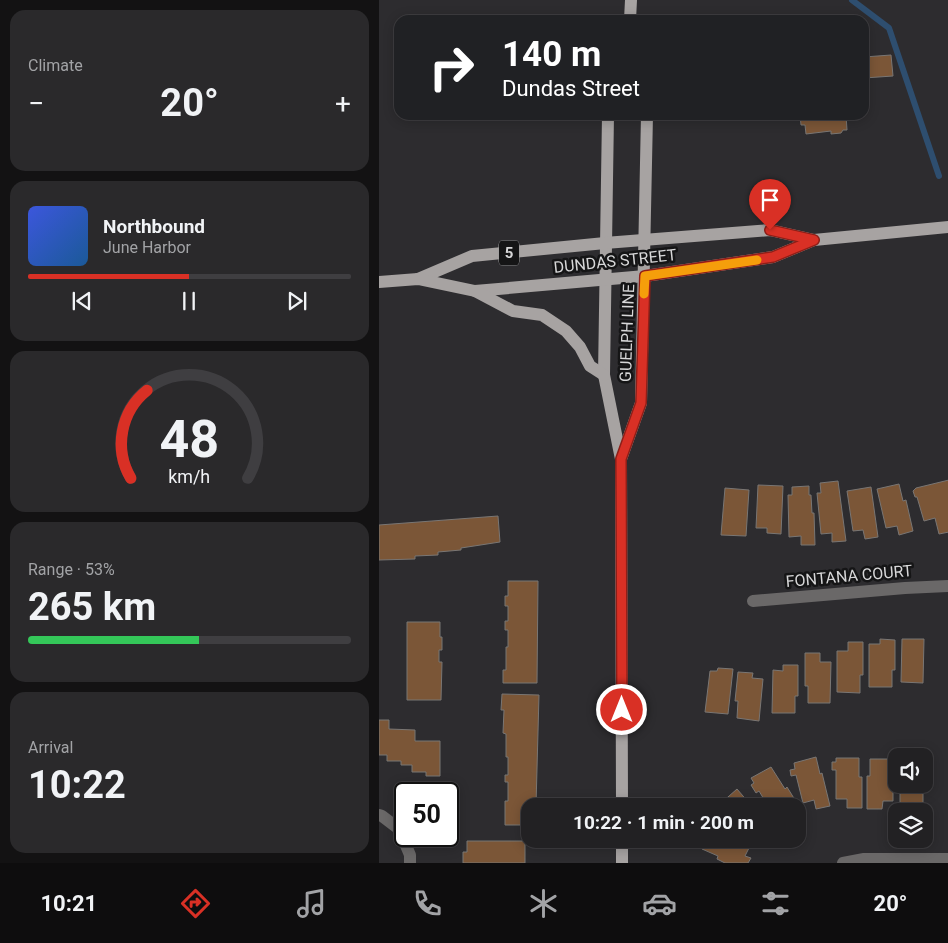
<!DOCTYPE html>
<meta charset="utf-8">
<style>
:root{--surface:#222123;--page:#2a292b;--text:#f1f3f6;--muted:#a2a3a6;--line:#3f3e41;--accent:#d93025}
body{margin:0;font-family:Roboto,sans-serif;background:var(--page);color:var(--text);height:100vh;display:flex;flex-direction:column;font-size:19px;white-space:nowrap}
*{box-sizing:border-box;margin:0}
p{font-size:16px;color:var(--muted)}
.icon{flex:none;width:28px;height:28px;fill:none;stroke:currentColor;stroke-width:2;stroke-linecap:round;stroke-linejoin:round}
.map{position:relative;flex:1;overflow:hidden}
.sheet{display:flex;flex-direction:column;gap:10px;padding:10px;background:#131213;width:379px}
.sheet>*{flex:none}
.banner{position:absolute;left:15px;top:15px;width:475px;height:105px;border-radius:15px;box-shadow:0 2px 12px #0003,0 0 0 1px var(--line);background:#202124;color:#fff;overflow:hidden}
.controls{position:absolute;left:509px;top:748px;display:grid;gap:10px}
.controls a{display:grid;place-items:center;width:45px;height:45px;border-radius:10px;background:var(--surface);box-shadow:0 2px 12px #0003,0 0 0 1px var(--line);font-size:25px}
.speed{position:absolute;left:15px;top:782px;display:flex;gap:10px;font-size:25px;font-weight:700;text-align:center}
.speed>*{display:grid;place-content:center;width:65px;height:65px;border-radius:50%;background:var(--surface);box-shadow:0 2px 12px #0003,0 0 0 1px var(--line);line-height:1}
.speed .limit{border:2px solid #111;border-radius:8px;background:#fff;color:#111}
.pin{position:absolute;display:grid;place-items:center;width:42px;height:42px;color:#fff;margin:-51px -21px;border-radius:50% 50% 50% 0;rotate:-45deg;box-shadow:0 0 5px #0007}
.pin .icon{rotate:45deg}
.me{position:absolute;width:55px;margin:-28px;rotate:0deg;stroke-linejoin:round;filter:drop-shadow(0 0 4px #0008)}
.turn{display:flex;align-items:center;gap:18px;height:105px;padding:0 25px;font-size:22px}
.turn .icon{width:65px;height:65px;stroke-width:2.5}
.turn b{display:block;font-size:35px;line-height:42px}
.big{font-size:38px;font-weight:700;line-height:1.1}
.sheet .widget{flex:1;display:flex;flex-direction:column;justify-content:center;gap:8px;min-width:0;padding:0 18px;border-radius:15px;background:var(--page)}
.sheet .dial{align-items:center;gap:0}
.dial svg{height:130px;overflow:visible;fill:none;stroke:var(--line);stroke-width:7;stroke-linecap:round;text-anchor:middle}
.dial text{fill:var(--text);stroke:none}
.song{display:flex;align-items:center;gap:15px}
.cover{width:60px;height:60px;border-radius:8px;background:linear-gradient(135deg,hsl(230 70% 55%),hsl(210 70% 35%))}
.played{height:5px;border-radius:2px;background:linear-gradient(90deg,var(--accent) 50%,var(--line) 50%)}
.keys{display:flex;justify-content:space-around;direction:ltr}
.heat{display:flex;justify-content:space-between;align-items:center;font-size:28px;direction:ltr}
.charge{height:8px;border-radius:4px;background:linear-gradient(90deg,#34c759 53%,var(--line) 0)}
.trip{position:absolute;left:142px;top:798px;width:285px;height:50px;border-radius:15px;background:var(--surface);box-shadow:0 2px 12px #0003,0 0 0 1px var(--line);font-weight:700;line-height:50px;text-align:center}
.tab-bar{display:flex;height:80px;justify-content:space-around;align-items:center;background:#0e0d0e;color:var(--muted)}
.tab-bar .icon{width:35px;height:35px}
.tab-bar .on{color:var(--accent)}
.tab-bar b{font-size:22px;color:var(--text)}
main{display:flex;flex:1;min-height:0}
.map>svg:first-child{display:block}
</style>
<main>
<section class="sheet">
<div class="widget"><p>Climate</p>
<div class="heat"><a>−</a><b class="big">20°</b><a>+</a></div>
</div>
<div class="widget">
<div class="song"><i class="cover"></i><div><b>Northbound</b><p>June Harbor</p></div></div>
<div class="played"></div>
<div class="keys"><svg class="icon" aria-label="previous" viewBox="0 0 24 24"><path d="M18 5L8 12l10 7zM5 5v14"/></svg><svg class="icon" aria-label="pause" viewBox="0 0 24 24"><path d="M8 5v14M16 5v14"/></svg><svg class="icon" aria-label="next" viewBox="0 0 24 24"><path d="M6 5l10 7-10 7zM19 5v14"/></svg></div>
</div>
<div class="widget dial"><svg viewBox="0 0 100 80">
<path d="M14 69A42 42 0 1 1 86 69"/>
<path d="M14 69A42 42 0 0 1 24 15" stroke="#d93025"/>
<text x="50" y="56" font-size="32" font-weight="700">48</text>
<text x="50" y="72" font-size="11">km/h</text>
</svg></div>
<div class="widget"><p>Range · 53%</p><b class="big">265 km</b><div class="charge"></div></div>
<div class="widget"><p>Arrival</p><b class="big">10:22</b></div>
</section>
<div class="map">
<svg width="570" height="863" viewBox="0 0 570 863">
<rect width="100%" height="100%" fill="#2d2c2f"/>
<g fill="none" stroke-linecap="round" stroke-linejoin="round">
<!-- stream -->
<path stroke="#2e4e6f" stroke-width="6" d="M473,0L510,28L560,176"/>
</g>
<!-- building -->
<g fill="#7b5637" stroke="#797674">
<path d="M512,55L514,76L485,78V57Z"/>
<path d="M421,115H467L468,130H464L462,133L452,134V131L427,134L426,125H422Z"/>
<path d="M570,480V532L560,534L556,518L545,521L538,497H536L534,491L537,488Z"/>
<path d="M459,481L467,541L453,542V533L442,534L438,493H442L441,483Z"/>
<path d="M520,484L524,501L527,500L534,531L520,535L518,526L507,528L498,489Z"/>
<path d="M379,485L404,486L402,534L388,533V528H377Z"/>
<path d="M430,486V495H432L433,513H435L436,545H422V536L410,537L409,495H413V487Z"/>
<path d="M492,487L499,537L486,539L484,530L474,531L468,491Z"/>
<path d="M346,488L370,490L367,536L342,535Z"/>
<path d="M119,516L121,542L82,548V550L59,552V555L36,556V559L0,560V525Z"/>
<path d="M129,581H159L158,683H124V670H127V647H129V630H126V621H129V606H126V596H129Z"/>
<path d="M28,622H61V637H63V650H60V662H63L62,700H28Z"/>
<path d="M501,639L516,640V670H513V687H490V644H501Z"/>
<path d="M523,639H545L544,683L522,682Z"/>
<path d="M469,642H484V675H481V693L458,692V651H469Z"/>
<path d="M426,653H441V662H452L451,703H429V686H426Z"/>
<path d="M404,665H419V696H416V713H393L394,670L404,671Z"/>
<path d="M339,668L354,669L349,714L326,712L331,671H338Z"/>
<path d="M359,672L374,673L373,678L384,679L380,721L358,718L359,701H356Z"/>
<path d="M123,694L160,695L157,806H151V825H126V801H129V782H126V775H129V757H127V734L124,733L125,710H122Z"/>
<path d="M0,720H10V729L36,730V741H61V776H47V772H33V765H22V761H8V755H0Z"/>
<path d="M437,757L441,774L443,773L451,806L437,809L435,800L424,803L417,775L412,776L411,770L416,769L415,763Z"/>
<path d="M457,758H480V777H483V808H468V799H457V770H453V762H457Z"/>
<path d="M491,759H514V801H504L503,809H488V776H491Z"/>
<path d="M392,767L406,789L408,787L421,808L419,810V806H389L380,791L377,793L372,785L375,783L372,778Z"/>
<path d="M521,784H544V806H535V808H521Z"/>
<path d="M358,789L370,803L372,801L377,806H343L341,804Z"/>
<path d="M328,839H355L371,846L366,856L372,858L369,863H346L338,859L339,856L323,849Z"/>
<path d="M88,841H146V863H84V852H88Z"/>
</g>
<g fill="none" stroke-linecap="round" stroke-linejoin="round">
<!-- minor -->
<g stroke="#6a6868" stroke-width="12">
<path d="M374,601L526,588L570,586"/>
<path d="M0,815L3,816L20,829L31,855V863"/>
<path d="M464,863L485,859H570"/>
</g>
<!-- major -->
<g stroke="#a7a3a2" stroke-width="12">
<path d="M251,20L252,0"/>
<path d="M229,115L225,375L242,459L243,806"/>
<path d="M39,279L93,256L226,243L391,230L435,240"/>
<path d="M0,282L39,279L96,291L266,276L394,257L435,240L570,227"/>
<path d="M96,291L134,311L163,315L187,331L201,347L211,366L225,375"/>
<path d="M242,459L262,403L268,115"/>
<path d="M243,839V863"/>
</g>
</g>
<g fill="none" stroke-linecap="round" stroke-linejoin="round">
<defs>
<path id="route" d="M243,710L242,459L262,403L266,276L394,257L435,240L391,230"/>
</defs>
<!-- route casing -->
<use href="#route" stroke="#8d1f18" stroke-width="12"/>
<!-- route -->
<use href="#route" stroke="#d93025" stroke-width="9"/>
<!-- slow -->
<path stroke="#f59e0b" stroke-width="9" d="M265,294L266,276L378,260"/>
</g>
<g text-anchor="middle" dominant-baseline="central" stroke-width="5" stroke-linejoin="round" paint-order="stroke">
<!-- shield labels -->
<rect fill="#151516" stroke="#9d9d9e" stroke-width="1" x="120" y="240.5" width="20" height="25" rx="4"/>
<g font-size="15" font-weight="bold" fill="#d7d7d8">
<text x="130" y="253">5</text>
</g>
<!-- street labels -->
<g font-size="16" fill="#d7d7d8" stroke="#151516">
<text transform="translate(236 261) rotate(-6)">DUNDAS STREET</text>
<text transform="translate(248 333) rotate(-88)">GUELPH LINE</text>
<text transform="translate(470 576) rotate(-5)">FONTANA COURT</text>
</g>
</g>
</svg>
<div class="controls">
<a><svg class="icon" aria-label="sound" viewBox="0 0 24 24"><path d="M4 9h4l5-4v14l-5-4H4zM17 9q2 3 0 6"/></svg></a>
<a><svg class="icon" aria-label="layers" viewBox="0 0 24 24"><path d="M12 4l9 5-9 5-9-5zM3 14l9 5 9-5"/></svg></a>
</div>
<div class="speed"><div class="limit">50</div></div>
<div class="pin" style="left:391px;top:230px;background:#d93025"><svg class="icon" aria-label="arrive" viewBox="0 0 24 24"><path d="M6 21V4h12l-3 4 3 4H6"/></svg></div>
<svg class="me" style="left:243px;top:710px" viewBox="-20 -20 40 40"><circle r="17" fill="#d93025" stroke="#fff" stroke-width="3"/><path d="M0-11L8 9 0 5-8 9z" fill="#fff"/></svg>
<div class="trip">10:22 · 1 min · 200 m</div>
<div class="banner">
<div class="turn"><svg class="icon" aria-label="right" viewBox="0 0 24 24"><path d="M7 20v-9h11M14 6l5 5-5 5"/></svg><div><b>140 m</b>Dundas Street</div></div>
</div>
</div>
</main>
<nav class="tab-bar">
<b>10:21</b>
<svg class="icon on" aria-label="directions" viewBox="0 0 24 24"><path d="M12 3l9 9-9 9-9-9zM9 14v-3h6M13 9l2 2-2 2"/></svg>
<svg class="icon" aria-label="music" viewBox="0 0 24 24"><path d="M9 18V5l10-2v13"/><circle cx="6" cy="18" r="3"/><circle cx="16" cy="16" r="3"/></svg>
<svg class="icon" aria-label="phone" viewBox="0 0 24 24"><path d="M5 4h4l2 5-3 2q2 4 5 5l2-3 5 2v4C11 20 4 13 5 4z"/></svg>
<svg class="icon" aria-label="climate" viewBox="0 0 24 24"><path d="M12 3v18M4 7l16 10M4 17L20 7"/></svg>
<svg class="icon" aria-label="car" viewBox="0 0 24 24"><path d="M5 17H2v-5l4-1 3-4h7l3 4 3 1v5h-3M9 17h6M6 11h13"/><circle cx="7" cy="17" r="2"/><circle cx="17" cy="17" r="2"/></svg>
<svg class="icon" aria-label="filters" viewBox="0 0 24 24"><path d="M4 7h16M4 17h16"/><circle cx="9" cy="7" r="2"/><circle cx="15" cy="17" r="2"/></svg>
<b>20°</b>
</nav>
